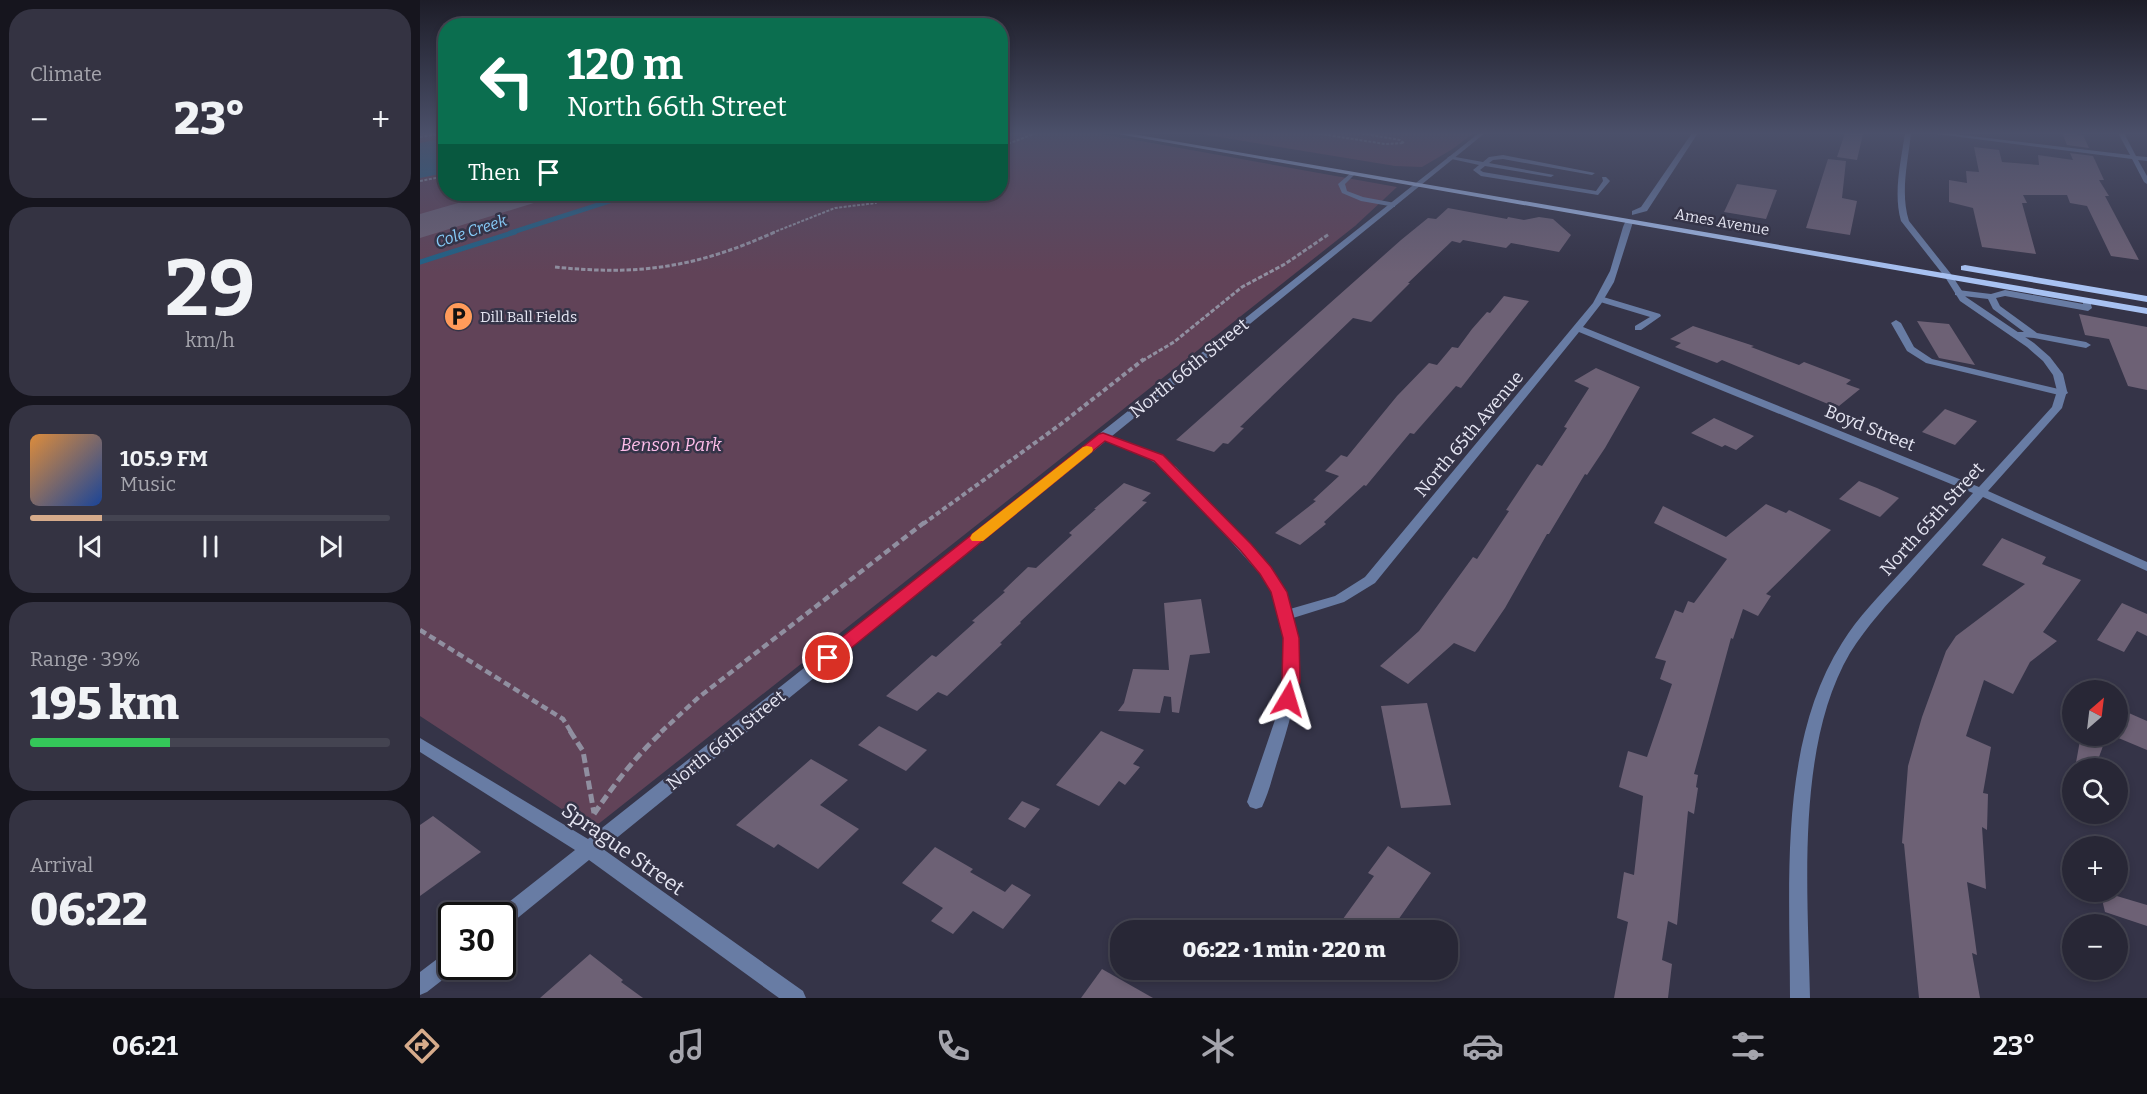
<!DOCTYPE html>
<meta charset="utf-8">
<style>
:root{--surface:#282736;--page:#343342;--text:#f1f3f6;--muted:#a5a5ad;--line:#444451;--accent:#d6ab8b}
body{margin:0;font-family:Bitter,serif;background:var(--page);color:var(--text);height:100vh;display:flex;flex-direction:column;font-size:22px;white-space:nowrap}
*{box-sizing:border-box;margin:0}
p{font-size:20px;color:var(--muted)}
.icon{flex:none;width:33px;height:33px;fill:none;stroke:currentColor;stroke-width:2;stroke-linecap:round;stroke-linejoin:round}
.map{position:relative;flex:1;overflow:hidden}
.details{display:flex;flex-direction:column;gap:9px;padding:9px;background:#16151e;width:420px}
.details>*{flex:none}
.banner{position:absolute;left:18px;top:18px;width:570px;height:183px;border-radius:24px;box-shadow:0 3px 9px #0003,0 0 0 2px var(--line);background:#0b6e4f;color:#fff;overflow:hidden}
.needle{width:39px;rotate:28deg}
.controls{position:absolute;left:1642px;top:680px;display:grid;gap:12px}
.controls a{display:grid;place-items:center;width:66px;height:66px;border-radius:50%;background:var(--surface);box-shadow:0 3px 9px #0003,0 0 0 2px var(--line);font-size:30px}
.speed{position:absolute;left:18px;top:902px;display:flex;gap:12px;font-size:30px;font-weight:700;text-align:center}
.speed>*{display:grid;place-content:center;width:78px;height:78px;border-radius:50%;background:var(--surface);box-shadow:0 3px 9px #0003,0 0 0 2px var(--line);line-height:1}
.speed .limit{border:3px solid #111;border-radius:9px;background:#fff;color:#111}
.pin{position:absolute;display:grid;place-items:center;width:51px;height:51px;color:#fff;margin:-26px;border:3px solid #fff;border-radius:50%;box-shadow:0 2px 6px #0007}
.me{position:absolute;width:66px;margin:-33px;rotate:7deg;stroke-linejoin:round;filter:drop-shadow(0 0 4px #0008)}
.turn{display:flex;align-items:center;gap:21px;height:126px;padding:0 30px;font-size:27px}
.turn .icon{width:78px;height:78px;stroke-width:2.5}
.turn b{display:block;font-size:42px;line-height:51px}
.then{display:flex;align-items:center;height:57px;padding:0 30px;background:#0003;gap:12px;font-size:22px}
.big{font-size:45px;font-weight:800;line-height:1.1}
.details .tile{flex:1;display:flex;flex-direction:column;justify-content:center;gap:9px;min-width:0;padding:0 21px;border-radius:24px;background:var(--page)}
.details .dial{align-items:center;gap:0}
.dial b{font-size:78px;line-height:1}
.song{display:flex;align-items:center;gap:18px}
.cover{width:72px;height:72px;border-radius:9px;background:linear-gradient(135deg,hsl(30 70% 55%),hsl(220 70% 35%))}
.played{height:6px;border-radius:3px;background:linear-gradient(90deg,var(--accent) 20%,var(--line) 20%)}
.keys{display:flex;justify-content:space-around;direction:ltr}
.heat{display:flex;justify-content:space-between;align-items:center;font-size:33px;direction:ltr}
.charge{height:9px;border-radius:4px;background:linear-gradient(90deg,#34c759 39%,var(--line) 0)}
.trip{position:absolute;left:690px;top:920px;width:348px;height:60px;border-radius:24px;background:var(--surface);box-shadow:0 3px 9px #0003,0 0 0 2px var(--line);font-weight:800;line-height:60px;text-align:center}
.tab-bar{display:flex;height:96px;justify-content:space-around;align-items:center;background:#101016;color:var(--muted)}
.tab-bar .icon{width:42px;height:42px}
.tab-bar .selected{color:var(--accent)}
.tab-bar b{font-size:27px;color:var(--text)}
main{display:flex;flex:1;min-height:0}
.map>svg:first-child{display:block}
</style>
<main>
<section class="details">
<div class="tile"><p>Climate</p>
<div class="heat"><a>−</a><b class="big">23°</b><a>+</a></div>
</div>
<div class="tile dial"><b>29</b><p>km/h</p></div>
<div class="tile">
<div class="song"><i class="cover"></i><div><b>105.9 FM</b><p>Music</p></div></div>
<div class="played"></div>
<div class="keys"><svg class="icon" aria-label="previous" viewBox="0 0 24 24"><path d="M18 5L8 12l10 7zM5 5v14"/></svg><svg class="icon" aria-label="pause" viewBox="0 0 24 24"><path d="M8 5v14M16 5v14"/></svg><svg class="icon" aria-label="next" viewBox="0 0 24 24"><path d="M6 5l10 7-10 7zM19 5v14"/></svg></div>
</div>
<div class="tile"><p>Range · 39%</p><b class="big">195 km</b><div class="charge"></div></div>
<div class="tile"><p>Arrival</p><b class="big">06:22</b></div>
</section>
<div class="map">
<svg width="1727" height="998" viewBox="0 0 1727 998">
<rect width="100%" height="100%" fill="#353448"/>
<!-- green -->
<g fill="#614358">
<path d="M0,133H25L26,194H580L581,133H676L977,187L935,226L172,829L0,716Z"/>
<path d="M775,133H1054L1031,150L1002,167L975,166Z"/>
</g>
<!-- water -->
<path fill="#226186" d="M25,138V173L0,178V143Z"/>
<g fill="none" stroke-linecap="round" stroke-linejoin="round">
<!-- stream-far1 -->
<path stroke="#226186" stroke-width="4.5" d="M90,233L212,194"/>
<!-- stream -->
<path stroke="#226186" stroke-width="5" d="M0,262L95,232"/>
</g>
<!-- building -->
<g fill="#6d6175">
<path d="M1425,133L1443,134L1437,160L1417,157Z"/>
<path d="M1642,133L1663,135L1669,148L1647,145Z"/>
<path d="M1554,147L1579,150L1582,162L1619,165L1618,155L1653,160L1650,153L1673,156L1684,180H1679L1689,196H1685L1719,260L1691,256L1667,206L1650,203L1647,195H1603L1607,203H1602L1616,254L1562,247L1553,208L1529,202V180L1547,183L1546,171L1559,172Z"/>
<path d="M1408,159L1426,161L1422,198L1437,201L1430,235L1386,228Z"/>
<path d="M1317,184L1357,190L1346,219L1304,212Z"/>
<path d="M69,194H130V198L0,238V214Z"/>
<path d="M1028,208L1087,219L1088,217L1104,220L1119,217L1133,219L1151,235L1139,252L1091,243L1086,248L1043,240L1040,243L1032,241L988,283H990L951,322L933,318L820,427L824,428L808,444L803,443L794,452L756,440L981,240L1008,218L1016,219Z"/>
<path d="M1084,296L1109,301L1041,388L1036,386L994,434L990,433L946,486L944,485L904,522L906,524L880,545L855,533L896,501L893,500L919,476L905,471L921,455L927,457L977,396L1009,363L1017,365L1032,347L1038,348L1052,329L1067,312L1070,313Z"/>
<path d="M1659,314L1727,327V390L1708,386L1689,339L1665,335Z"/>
<path d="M1497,321L1529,324L1555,365L1519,358Z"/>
<path d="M1273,326L1334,346L1331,347L1379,365L1384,362L1431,380L1426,384L1440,389L1419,406L1410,402L1408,404L1302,360L1297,363L1255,347L1261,343L1250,339Z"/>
<path d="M1176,368L1220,387L1185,448L1167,475L1165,474L1129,534H1127L1085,608L1055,652L1034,643L988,684L960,666L999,631L1053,557L1057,559L1089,511L1086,510L1112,471L1117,464L1122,466L1147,428L1144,427L1169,388L1154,381Z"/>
<path d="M1525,409L1557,421L1535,445L1502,432Z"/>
<path d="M1294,418L1316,428L1334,436L1316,450L1305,445L1302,447L1271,433Z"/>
<path d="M1439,481L1457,488L1479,498L1460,517L1419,499Z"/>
<path d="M704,483L731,493L722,501L727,502L600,622L601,623L580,643L582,644L527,696L518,692L497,711L466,696L512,655L516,657L555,622L552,621L585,592L583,591L608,567L616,568L652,535L649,533L676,509H674Z"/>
<path d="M1346,504L1366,513L1369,510L1411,530L1346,594L1351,596L1338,616L1323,609L1313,639L1311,638L1274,774L1278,775L1276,787L1278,788L1274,814L1268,811L1257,925L1248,921L1242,960L1252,964L1248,998H1194L1208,922L1197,918L1204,872L1214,875L1223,796L1199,787L1208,751L1227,757L1252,684L1240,679L1246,661L1235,658L1255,610L1263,613L1268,601L1274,603L1307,559L1234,523L1243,506L1306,537Z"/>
<path d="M1582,538L1626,557L1622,564L1661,580L1623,632L1637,641L1610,662L1593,694L1564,680L1546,736L1571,747L1563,793L1568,794L1567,830L1562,827L1566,889L1547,882L1557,955L1552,953L1560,998H1499L1484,844L1482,843L1488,766L1502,717L1526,651L1536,636L1605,584L1562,565Z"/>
<path d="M781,599L790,653L770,655L759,713L752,712L751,697L744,696L740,713L698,711L704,703L713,669L749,670L744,603Z"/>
<path d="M1702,603L1727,614V636L1717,631L1704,652L1677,640Z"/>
<path d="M1007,703L1031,805L981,808L961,706Z"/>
<path d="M1702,710L1727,721V750L1696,737L1698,735Z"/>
<path d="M459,726L507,750L486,771L438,745Z"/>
<path d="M681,731L724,750L713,764L720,767L705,785L699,781L679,806L636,785Z"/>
<path d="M1661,735H1687L1675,768H1655Z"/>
<path d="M391,759L428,780L400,805L439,829L398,869L358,844L354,848L316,825Z"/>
<path d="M602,801L620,809L605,828L588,819Z"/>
<path d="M13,816L61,852L0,896V825Z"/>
<path d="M968,846L1011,873L971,930H915L954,876L948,873Z"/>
<path d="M515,847L553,869L550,872L585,892L592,884L611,895L583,929L553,911L533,934L511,921L523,908L482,883Z"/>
<path d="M1680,891L1727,905V926L1685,912Z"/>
<path d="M170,954L203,980L201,982L223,998H120Z"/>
<path d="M682,969L733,998H661Z"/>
</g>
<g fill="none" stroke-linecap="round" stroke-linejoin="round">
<!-- path-far4 -->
<g stroke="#908fa0" stroke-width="2" stroke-dasharray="3 1.5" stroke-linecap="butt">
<path d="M895,133L965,144L984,143L980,140L940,133"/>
<path d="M0,137L26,133"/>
<path d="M580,147L616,133"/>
<path d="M0,181L26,176"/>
<path d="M352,233L415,208L456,203L457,194"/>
</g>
<!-- path-far3 -->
<g stroke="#908fa0" stroke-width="3" stroke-dasharray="4.5 2" stroke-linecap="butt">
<path d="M135,267C220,276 277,267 355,232"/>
<path d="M722,361L754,342L822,287L865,264L909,234"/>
</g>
<!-- path-far2 -->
<path stroke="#908fa0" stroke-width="4" stroke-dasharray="5 3" stroke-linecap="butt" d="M503,524L641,424L724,359"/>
<!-- path-far1 -->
<g stroke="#908fa0" stroke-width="4.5" stroke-dasharray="7 4" stroke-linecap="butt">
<path d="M0,630L143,719L151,732"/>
<path d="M241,732L279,697L505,522"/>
</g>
<!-- path -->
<g stroke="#908fa0" stroke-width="5" stroke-dasharray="9 4.5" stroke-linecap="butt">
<path d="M150,731L163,751L174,813"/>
<path d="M174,814C195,783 216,756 243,731"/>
</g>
<!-- lane -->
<g fill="#687ca4" fill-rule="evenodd">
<path d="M1083,155L1175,173L1172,175L1083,159L1073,160L1069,163L1134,175L1131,177L1065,166L1060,170L1063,172L1176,191L1183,181L1182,177H1186L1190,181L1178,195L1061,176L1053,170L1059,165L1027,158L1030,156L1063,162L1069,157Z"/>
<path d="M932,172L935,174L925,184L927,191L943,197L975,203V207L941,201L922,193L918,184Z"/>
<path d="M1538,290L1571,294L1585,290L1663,304V298H1669L1672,308L1668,311L1585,296L1576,298L1580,306L1617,333L1666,342L1671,345L1666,348L1614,338L1591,336V332H1604L1573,309L1568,299L1535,295V291Z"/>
<path d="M1180,296L1240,314L1241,316L1221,330H1215V326L1230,317L1177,301L1176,299Z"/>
<path d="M1476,320L1481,323L1494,347L1512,359L1647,391L1648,393L1643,396L1506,363L1487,351L1471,323Z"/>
</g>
<!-- street -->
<g fill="#687ca4" fill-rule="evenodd">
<path d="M1059,133H1065L692,436L732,451L756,467L850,568L866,592L870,609L915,596L945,577L1173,303L1190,271L1203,227L1206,220H1209L1213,222L1194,282L1181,304L1163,327L1559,487L1632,407L1637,391L1633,375L1623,361L1607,347L1540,301L1525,277L1481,221C1473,193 1481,161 1485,133H1491C1488,162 1480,193 1489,221L1531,274L1546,297L1614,343L1630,357L1643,374L1647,391L1642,408L1568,491L1727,562V571L1563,497C1539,524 1514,552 1490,579C1468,603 1447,626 1430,653C1375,747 1388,893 1390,998H1370C1370,884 1358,744 1422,643C1438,617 1459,596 1480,573C1504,547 1529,520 1553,493L1159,332L955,583L924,602L873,618C886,667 873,712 858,759C853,775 849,792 842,807L836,809L830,807L827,802L856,717L863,682L864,638L852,592L840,574L748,471L724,456L686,441L183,849L383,991L386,998H359L169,860L89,925L82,928V915H74L75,913L155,850L0,752V738L168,839Z"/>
<path d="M1272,133H1278L1227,211L1212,215V211L1221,207Z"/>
<path d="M1509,133H1525L1710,155L1698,133H1704L1716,156L1727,157V161L1718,160L1727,176V184L1724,182L1712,159Z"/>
<path d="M32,951V966L39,967L7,992L0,995V972L25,953Z"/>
</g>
<!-- primary -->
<g fill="#a8c2f2" fill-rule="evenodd">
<path d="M692,133H707L1727,308V314Z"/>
<path d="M1545,265L1727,296V302L1541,270V266Z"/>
</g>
</g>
<!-- sky -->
<linearGradient id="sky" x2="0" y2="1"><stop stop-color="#1d1d28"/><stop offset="0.49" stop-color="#4b506a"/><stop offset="1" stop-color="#4b506a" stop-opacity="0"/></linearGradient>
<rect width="1727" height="272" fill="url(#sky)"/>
<!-- route -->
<path fill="#e11d48" stroke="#92132f" stroke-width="1.5" d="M683,433L743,455L831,544L851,567L867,592L879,638L880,682L874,704L868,706L861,704L859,699L862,682L863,638L851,592L840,574L821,551L734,461L685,441L414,662H402L400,658L402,653L679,434Z"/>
<!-- slow -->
<path fill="#f59e0b" d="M667,446L672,447L673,450L672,452L563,541H552L550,538L552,534L663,447Z"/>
<!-- icons -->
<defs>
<symbol id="parking-disc" viewBox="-11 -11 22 22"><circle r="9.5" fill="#ff9b5a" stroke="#353448"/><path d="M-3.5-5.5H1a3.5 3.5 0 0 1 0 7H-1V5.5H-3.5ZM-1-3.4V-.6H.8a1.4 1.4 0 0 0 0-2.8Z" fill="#111"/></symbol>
</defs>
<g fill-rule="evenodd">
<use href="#parking-disc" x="22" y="300" width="33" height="33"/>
</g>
<g text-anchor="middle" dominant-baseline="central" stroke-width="5" stroke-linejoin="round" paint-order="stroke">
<!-- far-street labels -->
<g font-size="15" fill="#e5e5f2" stroke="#353448">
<text transform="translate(1302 222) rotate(10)">Ames Avenue</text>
</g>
<!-- far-poi labels -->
<g font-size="15" fill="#e5e5f2" stroke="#353448" text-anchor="start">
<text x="60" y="317">Dill Ball Fields</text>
</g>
<!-- far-water labels -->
<g font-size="16" font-style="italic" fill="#87cbf8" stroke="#353448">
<text transform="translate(51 231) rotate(-18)">Cole Creek</text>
</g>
<!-- street labels -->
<g font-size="18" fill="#e5e5f2" stroke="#353448">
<text transform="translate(769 368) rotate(-39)">North 66th Street</text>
<text transform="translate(1450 428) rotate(22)">Boyd Street</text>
<text transform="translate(1049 434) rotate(-50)">North 65th Avenue</text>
<text transform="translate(1512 519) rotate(-48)">North 65th Street</text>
<text transform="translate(306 740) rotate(-39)">North 66th Street</text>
</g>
<!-- park labels -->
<g font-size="18" font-style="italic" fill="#febdea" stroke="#353448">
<text x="251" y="445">Benson Park</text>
</g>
<!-- near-street labels -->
<g font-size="21" fill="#e5e5f2" stroke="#353448">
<text transform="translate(203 849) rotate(35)">Sprague Street</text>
</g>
</g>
</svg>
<div class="controls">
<a><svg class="needle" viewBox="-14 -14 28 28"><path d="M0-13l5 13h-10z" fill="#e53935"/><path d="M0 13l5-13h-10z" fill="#a5a5ad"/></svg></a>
<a><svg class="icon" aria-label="search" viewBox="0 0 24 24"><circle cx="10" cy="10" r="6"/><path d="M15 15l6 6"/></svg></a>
<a>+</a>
<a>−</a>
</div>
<div class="speed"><div class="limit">30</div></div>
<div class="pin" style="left:408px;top:658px;background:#d93025"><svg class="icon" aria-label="arrive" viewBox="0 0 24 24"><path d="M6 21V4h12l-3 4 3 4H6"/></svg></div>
<svg class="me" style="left:868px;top:699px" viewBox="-20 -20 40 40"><path d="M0-17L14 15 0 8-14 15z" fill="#e11d48" stroke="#fff" stroke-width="4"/></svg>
<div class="trip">06:22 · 1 min · 220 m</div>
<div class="banner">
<div class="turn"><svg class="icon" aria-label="left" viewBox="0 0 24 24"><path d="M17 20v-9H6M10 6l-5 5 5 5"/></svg><div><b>120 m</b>North 66th Street</div></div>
<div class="then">Then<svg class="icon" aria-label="arrive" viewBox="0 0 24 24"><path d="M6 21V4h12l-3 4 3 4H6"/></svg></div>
</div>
</div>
</main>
<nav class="tab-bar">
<b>06:21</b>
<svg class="icon selected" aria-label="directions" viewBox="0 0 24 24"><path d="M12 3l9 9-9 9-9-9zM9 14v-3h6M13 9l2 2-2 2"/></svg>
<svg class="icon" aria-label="music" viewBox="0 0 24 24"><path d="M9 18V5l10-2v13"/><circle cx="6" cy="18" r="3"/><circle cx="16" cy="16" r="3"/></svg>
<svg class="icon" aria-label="phone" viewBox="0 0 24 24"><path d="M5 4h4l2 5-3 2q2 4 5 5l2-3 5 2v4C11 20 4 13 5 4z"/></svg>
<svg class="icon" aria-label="climate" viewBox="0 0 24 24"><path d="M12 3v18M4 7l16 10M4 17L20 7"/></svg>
<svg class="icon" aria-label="car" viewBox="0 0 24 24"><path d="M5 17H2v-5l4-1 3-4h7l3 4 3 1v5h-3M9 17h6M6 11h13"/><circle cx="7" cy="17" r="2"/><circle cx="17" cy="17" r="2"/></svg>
<svg class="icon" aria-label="filters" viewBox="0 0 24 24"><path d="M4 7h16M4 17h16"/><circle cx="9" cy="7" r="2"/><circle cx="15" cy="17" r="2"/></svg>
<b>23°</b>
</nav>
